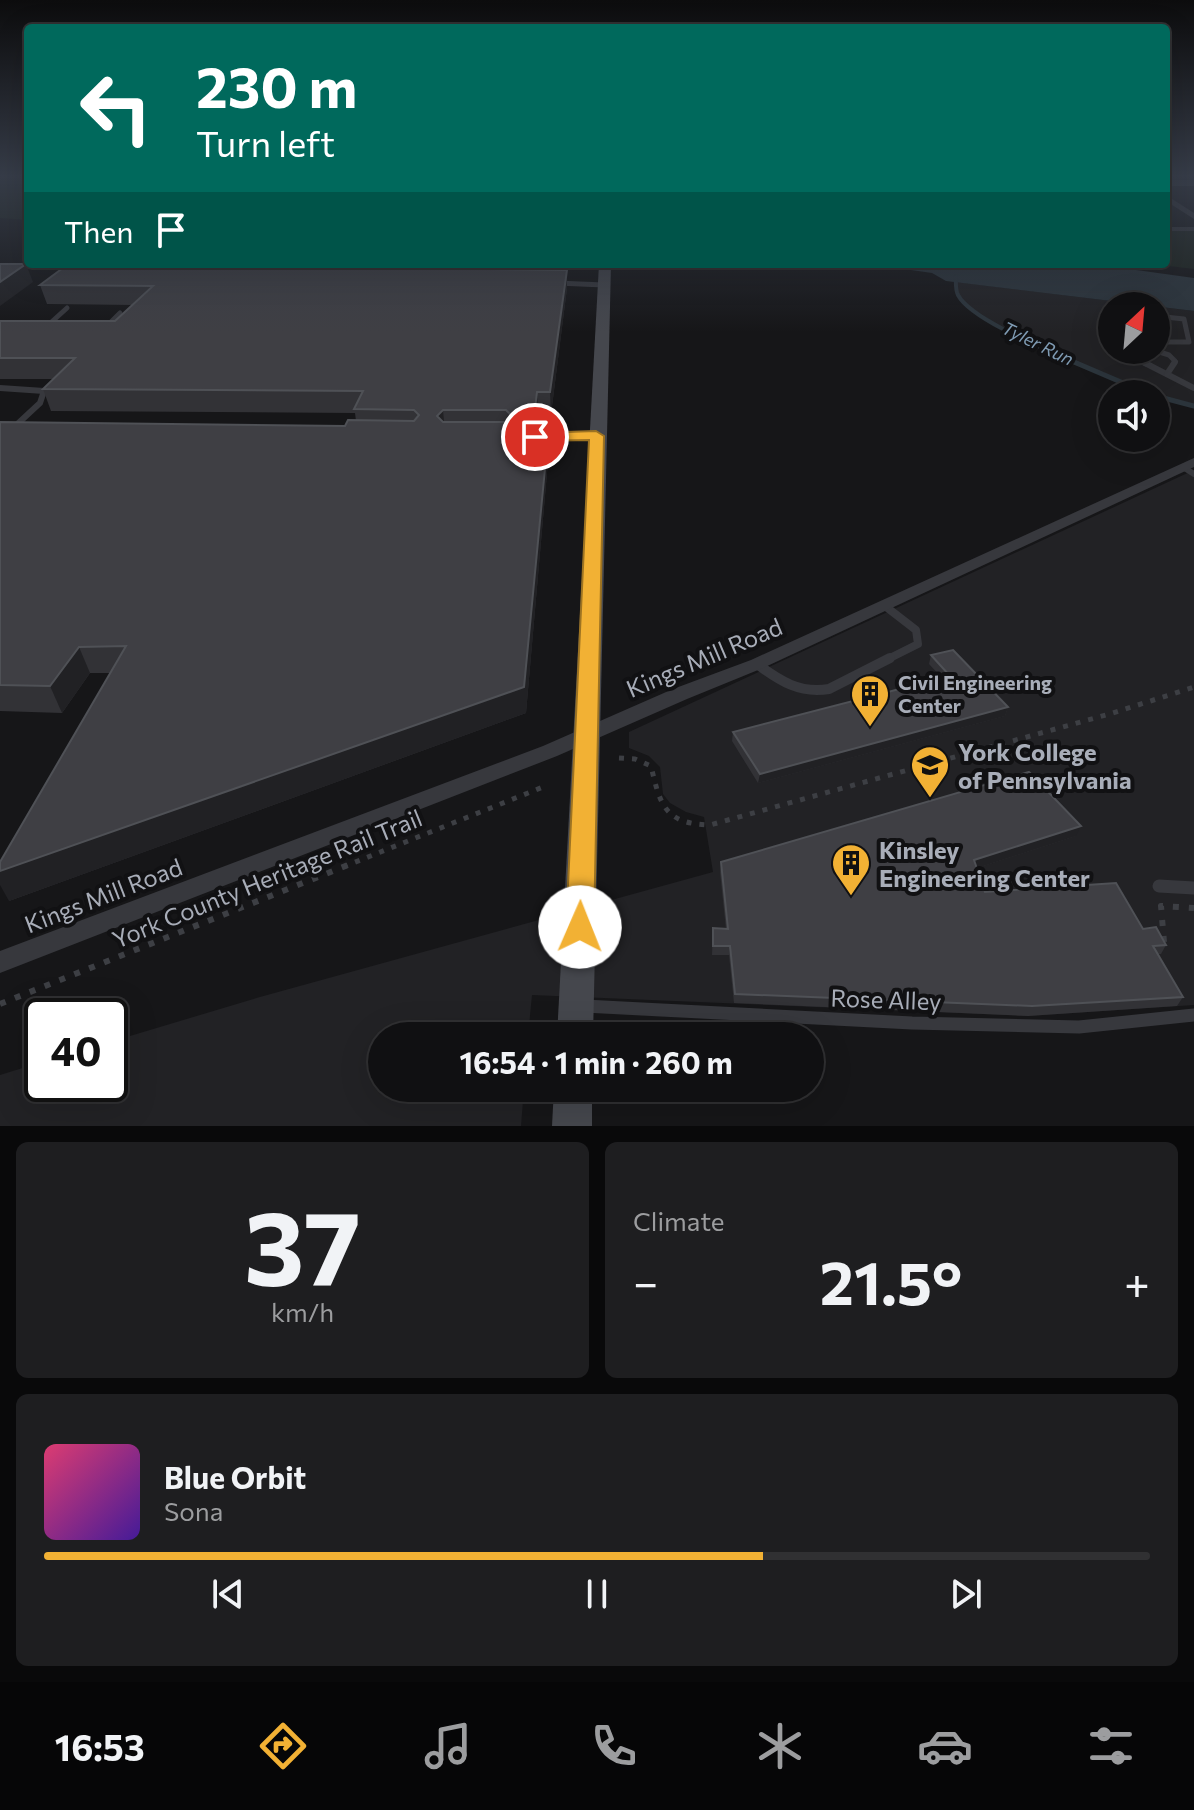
<!DOCTYPE html>
<meta charset="utf-8">
<style>
:root{--surface:#101012;--page:#1e1e20;--text:#f1f3f6;--muted:#9c9d9f;--line:#303032;--accent:#f2b134}
body{margin:0;font-family:Commissioner,sans-serif;background:var(--page);color:var(--text);height:100vh;display:flex;flex-direction:column;font-size:30px;white-space:nowrap}
*{box-sizing:border-box;margin:0}
p{font-size:26px;color:var(--muted)}
.icon{flex:none;width:44px;height:44px;fill:none;stroke:currentColor;stroke-width:2;stroke-linecap:round;stroke-linejoin:round}
.map{position:relative;height:1126px;overflow:hidden}
.drawer{display:flex;flex-direction:column;gap:16px;padding:16px;background:#09090a;flex:1}
.drawer>*{flex:none}
.top-card{position:absolute;left:24px;top:24px;width:1146px;height:244px;border-radius:8px;box-shadow:0 8px 32px #0002,0 0 0 2px var(--line);background:#00695c;color:#fff;overflow:hidden}
.needle{width:52px;rotate:26deg}
.tools{position:absolute;left:1098px;top:292px;display:grid;gap:16px}
.tools a{display:grid;place-items:center;width:72px;height:72px;border-radius:50%;background:var(--surface);box-shadow:0 8px 32px #0002,0 0 0 2px var(--line);font-size:40px}
.speed{position:absolute;left:24px;top:998px;display:flex;gap:16px;font-size:40px;font-weight:700;text-align:center}
.speed>*{display:grid;place-content:center;width:104px;height:104px;border-radius:50%;background:var(--surface);box-shadow:0 8px 32px #0002,0 0 0 2px var(--line);line-height:1}
.speed .limit{border:4px solid #111;border-radius:12px;background:#fff;color:#111}
.pin{position:absolute;display:grid;place-items:center;width:68px;height:68px;color:#fff;margin:-34px;border:4px solid #fff;border-radius:50%;box-shadow:0 2px 8px #0007}
.me{position:absolute;width:88px;margin:-44px;rotate:1deg;stroke-linejoin:round;filter:drop-shadow(0 0 6px #0008)}
.turn{display:flex;align-items:center;gap:28px;height:168px;padding:0 40px;font-size:36px}
.turn .icon{width:104px;height:104px;stroke-width:2.5}
.turn b{display:block;font-size:56px;line-height:68px}
.then{display:flex;align-items:center;height:76px;padding:0 40px;background:#0003;gap:16px;font-size:30px}
.big{font-size:60px;font-weight:700;line-height:1.1}
.drawer .card{flex:1;display:flex;flex-direction:column;justify-content:center;gap:12px;min-width:0;padding:0 28px;border-radius:12px;background:var(--page)}
.drawer .dial{align-items:center;gap:0}
.dial b{font-size:104px;line-height:1}
.song{display:flex;align-items:center;gap:24px}
.cover{width:96px;height:96px;border-radius:12px;background:linear-gradient(135deg,hsl(340 70% 55%),hsl(260 70% 35%))}
.played{height:8px;border-radius:4px;background:linear-gradient(90deg,var(--accent) 65%,var(--line) 65%)}
.keys{display:flex;justify-content:space-around;direction:ltr}
.heat{display:flex;justify-content:space-between;align-items:center;font-size:44px;direction:ltr}
.drawer .tiles{flex:1;display:grid;gap:16px;grid-template-columns:1fr 1fr}
.card:last-child{grid-column:span 2}
.trip{position:absolute;left:368px;top:1022px;width:456px;height:80px;border-radius:40px;background:var(--surface);box-shadow:0 8px 32px #0002,0 0 0 2px var(--line);font-weight:700;line-height:80px;text-align:center}
.menu{display:flex;height:128px;justify-content:space-around;align-items:center;background:#060607;color:var(--muted)}
.menu .icon{width:56px;height:56px}
.menu .current{color:var(--accent)}
.menu b{font-size:36px;color:var(--text)}
.map>svg:first-child{display:block}
</style>
<div class="map">
<svg width="1194" height="1126" viewBox="0 0 1194 1126">
<rect width="100%" height="100%" fill="#161618"/>
<!-- built -->
<g fill="#222225" fill-rule="evenodd">
<path d="M956,282L1194,311V406L1148,394L1011,334L966,304L956,292ZM1112,306H1156V350H1112Z"/>
<path d="M1194,470V1005L1028,1016L532,995L528,1036H382V1088H524L521,1126H0V1075L42,1062V1084H110V1042L260,997L713,872L704,817L686,812L670,803L663,794L660,767L649,756L629,748V732Z"/>
</g>
<!-- green -->
<g fill="#1c231d">
<path d="M0,175H28V220L0,218Z"/>
<path d="M1166,230L1194,231V269L1151,264H1166Z"/>
</g>
<!-- water -->
<path fill="#2c353c" d="M869,264H1093L1194,278V311L946,281L932,273Z"/>
<g fill="none" stroke-linecap="round" stroke-linejoin="round">
<!-- stream-far1 -->
<path stroke="#2c353c" stroke-width="4" d="M956,276C956,282 955,289 958,295C971,320 1052,352 1079,364"/>
<!-- stream -->
<g stroke="#2c353c" stroke-width="5">
<path d="M1074,362L1149,394"/>
<path d="M1156,396L1194,406"/>
</g>
<!-- path-far1 -->
<g stroke="#3d3f44" stroke-width="5" stroke-dasharray="5 8" stroke-linecap="butt">
<path d="M619,758L635,759L651,766C660,804 664,824 710,825L1113,713L1194,687"/>
<path d="M343,867L548,785"/>
</g>
<!-- path -->
<g stroke="#3d3f44" stroke-width="6" stroke-dasharray="6 10" stroke-linecap="butt">
<path d="M1164,942L1161,906L1194,908"/>
<path d="M0,1004L348,865"/>
</g>
<!-- lane-far5 -->
<path stroke="#37383d" stroke-width="4" d="M1166,229H1194"/>
<!-- lane-far4 -->
<g stroke="#37383d" stroke-width="5">
<path d="M557,283L604,285"/>
<path d="M1112,310L1109,309L1112,347"/>
<path d="M1156,316L1184,319L1189,342H1156"/>
<path d="M46,327L67,308"/>
<path d="M105,328L120,313"/>
<path d="M1120,350L1146,364"/>
<path d="M1153,350L1169,355L1175,361L1173,364"/>
</g>
<!-- lane-far3 -->
<g stroke="#37383d" stroke-width="6">
<path d="M1143,362L1194,388"/>
<path d="M1167,374L1175,362"/>
<path d="M0,388L44,391L40,403L12,429"/>
<path d="M539,437L596,436"/>
<path d="M1183,467L1194,474"/>
</g>
<!-- lane-far2 -->
<path stroke="#37383d" stroke-width="8" d="M885,606L916,630L918,644L886,660"/>
<!-- lane-far1 -->
<path stroke="#37383d" stroke-width="10" d="M757,664C780,681 800,694 829,689L890,658"/>
<!-- lane -->
<g stroke="#37383d" stroke-width="13">
<path d="M1159,886L1194,888"/>
<path d="M584,1006L912,1023L1079,1027L1194,1015"/>
</g>
<!-- street -->
<g fill="#37383d" fill-rule="evenodd">
<path d="M1166,195L1194,213V219L1166,201Z"/>
<path d="M1194,458V467L763,668L687,699L557,756L0,973V951L543,746L673,689L751,660Z"/>
</g>
<!-- secondary -->
<g fill="#45474d" fill-rule="evenodd">
<rect x="1166" y="180" width="28" height="6"/>
<path d="M599,264H611L593,1036H557Z"/>
<path d="M554,1088H592V1126H552Z"/>
</g>
</g>
<!-- wall -->
<g fill="#323236">
<path d="M359,267L567,270V288L551,414H538L536,428L549,427V450L526,713L9,901L111,673H90L62,713L0,711V422L345,426L356,421L355,413L51,411L43,389L54,379H0V321H115L133,305L47,304L40,285Z"/>
<path d="M931,655L1008,707L1005,716L758,783L732,741L733,732L942,678L929,664Z"/>
<path d="M1076,836L977,868L985,892L1143,929L1166,945L1161,954H1158L1183,997L1177,1006L1028,1016L734,1003L729,955H712L713,928L726,929L720,872L721,862Z"/>
</g>
<!-- shaded-wall -->
<g fill="#212124">
<path d="M26,264L33,282L0,306V282Z"/>
<path d="M567,270V288L551,414L550,392Z"/>
<path d="M537,392L538,414L535,431L532,434L528,414Z"/>
<path d="M443,410L445,432L437,416Z"/>
<path d="M549,427V450L526,713L9,901L0,885V871Z"/>
<path d="M79,647L90,673L62,713L50,686Z"/>
<path d="M1008,707L1005,716L758,783L760,774Z"/>
<path d="M1081,826L1076,836L971,870L974,860Z"/>
</g>
<!-- building -->
<g fill="#3f3f44" stroke="#4f5156" stroke-width="2" fill-rule="evenodd">
<path d="M0,264H26L0,282Z"/>
<path d="M361,264H410L408,268L567,270L550,392H537L535,409L528,414L533,420L531,428L549,427L524,687L0,871V862L126,646L79,647L50,686L0,685V422L345,426L348,420L414,421L419,415L414,410L354,409L363,391L43,389L75,358H0V321H115L153,286L40,285L67,265L359,267ZM443,410H506L512,416L506,422H443L437,416Z"/>
<path d="M953,650L1008,707L760,774L733,732L950,676L931,655Z"/>
<path d="M1029,772L1081,826L974,860L985,892L1116,883L1143,929L1156,927L1166,945L1153,946L1183,997L1032,1006L735,994L730,946H713V928L728,929L721,862Z"/>
</g>
<!-- sky -->
<linearGradient id="sky" x2="0" y2="1"><stop stop-color="#0c0c0d"/><stop offset="0.53" stop-color="#363c48"/><stop offset="1" stop-color="#363c48" stop-opacity="0"/></linearGradient>
<rect width="1194" height="332" fill="url(#sky)"/>
<!-- route -->
<path fill="#f2b134" stroke="#9d7322" stroke-width="2" d="M596,431L604,436L594,927L590,936L580,940L570,936L566,927L589,440L535,441L527,437L535,433Z"/>
<!-- icons -->
<defs>
<symbol id="building-pin" viewBox="-11 -11 22 30"><path d="M0 17L-7.5 6A9.5 9.5 0 1 1 7.5 6Z" fill="#f2b134" stroke="#111113"/><path d="M-4-6H4V6H1V3H-1V6H-4ZM-2.5-4.3h1.7v1.8h-1.7ZM.8-4.3h1.7v1.8H.8ZM-2.5-1h1.7V.8h-1.7ZM.8-1h1.7V.8H.8Z" fill="#111"/></symbol>
<symbol id="university-pin" viewBox="-11 -11 22 30"><path d="M0 17L-7.5 6A9.5 9.5 0 1 1 7.5 6Z" fill="#f2b134" stroke="#111113"/><path d="M0-5L7-2L0 1L-7-2ZM-4 1L0 2.5L4 1V4Q0 6-4 4Z" fill="#111"/></symbol>
</defs>
<g fill-rule="evenodd">
<use href="#building-pin" x="848" y="672" width="44" height="60"/>
<use href="#university-pin" x="908" y="743" width="44" height="60"/>
<use href="#building-pin" x="829" y="841" width="44" height="60"/>
</g>
<g text-anchor="middle" dominant-baseline="central" stroke-width="8" stroke-linejoin="round" paint-order="stroke">
<!-- far-water labels -->
<g font-size="18" font-style="italic" fill="#7f9bb3" stroke="#111113">
<text transform="translate(1038 343) rotate(26)">Tyler Run</text>
</g>
<!-- poi labels -->
<g font-size="20" font-weight="bold" fill="#a8adb8" stroke="#111113" text-anchor="start">
<text x="898" y="682">Civil Engineering<tspan x="898" dy="23">Center</tspan></text>
</g>
<!-- near-street labels -->
<g font-size="24" fill="#a8adb8" stroke="#111113">
<text transform="translate(704 657) rotate(-23)">Kings Mill Road</text>
<text transform="translate(267 878) rotate(-22)">York County Heritage Rail Trail</text>
<text transform="translate(103 895) rotate(-21)">Kings Mill Road</text>
<text transform="translate(886 999) rotate(2)">Rose Alley</text>
</g>
<!-- near-poi labels -->
<g font-size="24" font-weight="bold" fill="#a8adb8" stroke="#111113" text-anchor="start">
<text x="958" y="751">York College<tspan x="958" dy="28">of Pennsylvania</tspan></text>
<text x="879" y="849">Kinsley<tspan x="879" dy="28">Engineering Center</tspan></text>
</g>
</g>
</svg>
<div class="tools">
<a><svg class="needle" viewBox="-14 -14 28 28"><path d="M0-13l5 13h-10z" fill="#e53935"/><path d="M0 13l5-13h-10z" fill="#9c9d9f"/></svg></a>
<a><svg class="icon" aria-label="sound" viewBox="0 0 24 24"><path d="M4 9h4l5-4v14l-5-4H4zM17 9q2 3 0 6"/></svg></a>
</div>
<div class="speed"><div class="limit">40</div></div>
<div class="pin" style="left:535px;top:437px;background:#d93025"><svg class="icon" aria-label="arrive" viewBox="0 0 24 24"><path d="M6 21V4h12l-3 4 3 4H6"/></svg></div>
<svg class="me" style="left:580px;top:927px" viewBox="-20 -20 40 40"><circle r="19" fill="#fff"/><path d="M0-13L10 11 0 6-10 11z" fill="#f2b134"/></svg>
<div class="trip">16:54 · 1 min · 260 m</div>
<div class="top-card">
<div class="turn"><svg class="icon" aria-label="left" viewBox="0 0 24 24"><path d="M17 20v-9H6M10 6l-5 5 5 5"/></svg><div><b>230 m</b>Turn left</div></div>
<div class="then">Then<svg class="icon" aria-label="arrive" viewBox="0 0 24 24"><path d="M6 21V4h12l-3 4 3 4H6"/></svg></div>
</div>
</div>
<section class="drawer">
<div class="tiles">
<div class="card dial"><b>37</b><p>km/h</p></div>
<div class="card"><p>Climate</p>
<div class="heat"><a>−</a><b class="big">21.5°</b><a>+</a></div>
</div>
<div class="card">
<div class="song"><i class="cover"></i><div><b>Blue Orbit</b><p>Sona</p></div></div>
<div class="played"></div>
<div class="keys"><svg class="icon" aria-label="previous" viewBox="0 0 24 24"><path d="M18 5L8 12l10 7zM5 5v14"/></svg><svg class="icon" aria-label="pause" viewBox="0 0 24 24"><path d="M8 5v14M16 5v14"/></svg><svg class="icon" aria-label="next" viewBox="0 0 24 24"><path d="M6 5l10 7-10 7zM19 5v14"/></svg></div>
</div>
</div>
</section>
<nav class="menu">
<b>16:53</b>
<svg class="icon current" aria-label="directions" viewBox="0 0 24 24"><path d="M12 3l9 9-9 9-9-9zM9 14v-3h6M13 9l2 2-2 2"/></svg>
<svg class="icon" aria-label="music" viewBox="0 0 24 24"><path d="M9 18V5l10-2v13"/><circle cx="6" cy="18" r="3"/><circle cx="16" cy="16" r="3"/></svg>
<svg class="icon" aria-label="phone" viewBox="0 0 24 24"><path d="M5 4h4l2 5-3 2q2 4 5 5l2-3 5 2v4C11 20 4 13 5 4z"/></svg>
<svg class="icon" aria-label="climate" viewBox="0 0 24 24"><path d="M12 3v18M4 7l16 10M4 17L20 7"/></svg>
<svg class="icon" aria-label="car" viewBox="0 0 24 24"><path d="M5 17H2v-5l4-1 3-4h7l3 4 3 1v5h-3M9 17h6M6 11h13"/><circle cx="7" cy="17" r="2"/><circle cx="17" cy="17" r="2"/></svg>
<svg class="icon" aria-label="filters" viewBox="0 0 24 24"><path d="M4 7h16M4 17h16"/><circle cx="9" cy="7" r="2"/><circle cx="15" cy="17" r="2"/></svg>
</nav>
